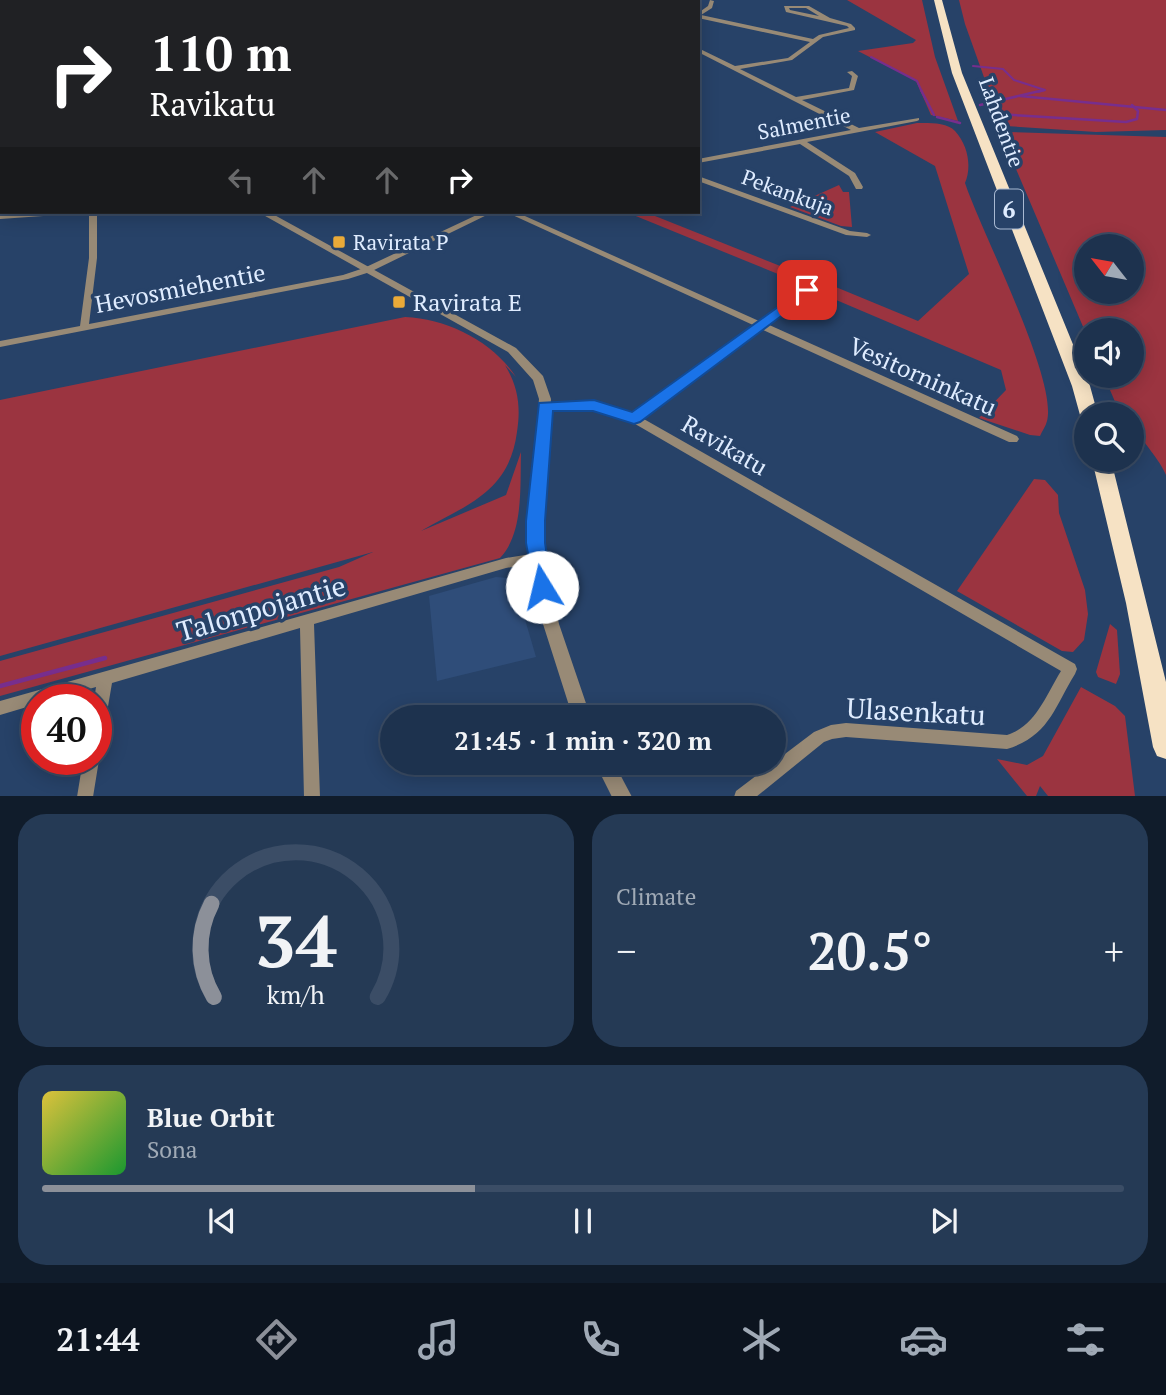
<!DOCTYPE html>
<meta charset="utf-8">
<style>
:root{--surface:#1d324e;--page:#253a55;--text:#f1f3f6;--muted:#a0aab6;--line:#3b4d66;--accent:#8c9099}
body{margin:0;font-family:"PT Serif",serif;background:var(--page);color:var(--text);height:100vh;display:flex;flex-direction:column;font-size:26px;white-space:nowrap}
*{box-sizing:border-box;margin:0}
p{font-size:23px;color:var(--muted)}
.icon{flex:none;width:38px;height:38px;fill:none;stroke:currentColor;stroke-width:2;stroke-linecap:round;stroke-linejoin:round}
.map{position:relative;height:796px;overflow:hidden}
.details{display:flex;flex-direction:column;gap:18px;padding:18px;background:#101c2b;flex:1}
.details>*{flex:none}
.top-card{position:absolute;left:0px;top:0px;width:700px;height:214px;box-shadow:0 4px 18px #0003,0 0 0 2px var(--line);background:#202124;color:#fff;overflow:hidden}
.needle{width:46px;rotate:301deg}
.controls{position:absolute;left:1074px;top:234px;display:grid;gap:14px}
.controls a{display:grid;place-items:center;width:70px;height:70px;border-radius:50%;background:var(--surface);box-shadow:0 4px 18px #0003,0 0 0 2px var(--line);font-size:35px}
.speed{position:absolute;left:21px;top:684px;display:flex;gap:14px;font-size:35px;font-weight:700;text-align:center}
.speed>*{display:grid;place-content:center;width:91px;height:91px;border-radius:50%;background:var(--surface);box-shadow:0 4px 18px #0003,0 0 0 2px var(--line);line-height:1}
.speed .limit{border:10px solid #d22;background:#fff;color:#111}
.pin{position:absolute;display:grid;place-items:center;width:60px;height:60px;color:#fff;margin:-30px;border-radius:14px;box-shadow:0 4px 10px #0006}
.me{position:absolute;width:77px;margin:-38px;rotate:351deg;stroke-linejoin:round;filter:drop-shadow(0 0 5px #0008)}
.turn{display:flex;align-items:center;gap:24px;height:147px;padding:0 35px;font-size:32px}
.turn .icon{width:91px;height:91px;stroke-width:2.5}
.turn b{display:block;font-size:49px;line-height:60px}
.lanes{display:flex;align-items:center;height:66px;padding:0 35px;background:#0003;justify-content:center;gap:35px;direction:ltr}
.lanes .off{opacity:.35}
.big{font-size:52px;font-weight:800;line-height:1.1}
.details .tile{flex:1;display:flex;flex-direction:column;justify-content:center;gap:10px;min-width:0;padding:0 24px;border-radius:28px;background:var(--page)}
.details .dial{align-items:center;gap:0}
.dial svg{height:182px;overflow:visible;fill:none;stroke:var(--line);stroke-width:7;stroke-linecap:round;text-anchor:middle}
.dial text{fill:var(--text);stroke:none}
.song{display:flex;align-items:center;gap:21px}
.cover{width:84px;height:84px;border-radius:10px;background:linear-gradient(135deg,hsl(50 70% 55%),hsl(130 70% 35%))}
.played{height:7px;border-radius:4px;background:linear-gradient(90deg,var(--accent) 40%,var(--line) 40%)}
.keys{display:flex;justify-content:space-around;direction:ltr}
.heat{display:flex;justify-content:space-between;align-items:center;font-size:38px;direction:ltr}
.details .tiles{flex:1;display:grid;gap:18px;grid-template-columns:1fr 1fr}
.tile:last-child{grid-column:span 2}
.trip{position:absolute;left:380px;top:705px;width:406px;height:70px;border-radius:35px;background:var(--surface);box-shadow:0 4px 18px #0003,0 0 0 2px var(--line);font-weight:800;line-height:70px;text-align:center}
.menu{display:flex;height:112px;justify-content:space-around;align-items:center;background:#0c141f;color:var(--muted)}
.menu .icon{width:49px;height:49px}
.menu .selected{color:var(--accent)}
.menu b{font-size:32px;color:var(--text)}
.map>svg:first-child{display:block}
</style>
<div class="map">
<svg width="1166" height="797" viewBox="0 0 1166 797">
<rect width="100%" height="100%" fill="#274268"/>
<!-- built -->
<path fill="#2f4d79" d="M496,577L508,578L514,582L536,657L437,681L429,596Z"/>
<!-- green -->
<g fill="#9b3440" fill-rule="evenodd">
<path d="M847,0H922L935,57L958,121L931,115L916,81L858,51L913,43L916,40Z"/>
<path d="M959,0H1166V130L1096,132L1006,126L1000,122L965,24Z"/>
<path d="M917,123C928,123 947,122 955,131C968,145 972,167 965,183C981,231 1058,380 1047,421C1046,426 1042,431 1040,436L1030,435L979,418L1006,390L1001,370L815,291L826,283L918,321L969,274L935,166L875,132Z"/>
<path d="M1009,132L1166,137V475C1158,455 1132,433 1132,415H1124L1116,404L1104,376H1132V331H1087V336L1002,136ZM1087,247H1132V292H1087Z"/>
<path d="M839,185L843,192H849L852,227L841,226L790,207Z"/>
<path d="M626,212H645L808,277L800,283Z"/>
<path d="M405,317C448,319 492,341 516,377L505,365C518,387 521,406 517,432C509,492 468,504 421,531L506,495L521,452C520,485 524,533 500,558L0,696V661L339,567L373,552L0,656V400Z"/>
<path d="M1034,479L1045,480L1058,495L1059,513L1085,590L1088,614L1084,640L1073,652L1062,651L957,591Z"/>
<path d="M1110,624L1117,630L1120,674L1116,684L1098,677L1096,672Z"/>
<path d="M1081,687L1115,706L1125,716L1135,796H1048L1040,786L1036,796H1027L997,759L1027,765L1043,756Z"/>
</g>
<g fill="none" stroke-linecap="round" stroke-linejoin="round">
<!-- stream-far2 -->
<g stroke="#772e8d" stroke-width="2">
<path d="M320,2L324,0"/>
<path d="M871,57L917,81L922,92"/>
<path d="M973,66L1003,69L1014,80L1045,90L1038,92"/>
</g>
<!-- stream-far1 -->
<g stroke="#772e8d" stroke-width="2.5">
<path d="M921,90L934,115"/>
<path d="M1020,96L1166,110"/>
<path d="M980,105L1044,90"/>
<path d="M997,114L1126,122L1137,119L1138,111L1132,105"/>
<path d="M937,117L960,123"/>
</g>
<!-- stream -->
<path stroke="#772e8d" stroke-width="4.5" d="M0,686L105,658"/>
<!-- minor -->
<g fill="#988a76" fill-rule="evenodd">
<path d="M118,0H124L116,2Z"/>
<path d="M710,0L714,1L712,8L701,15L813,39L819,35L849,28L847,26L786,12L784,6H809L830,18L851,24L855,28V30L823,37L792,60L740,69L796,97L849,88L852,76L847,72L852,71L858,76L854,90L802,100L859,128L919,118V120L917,121L807,142L855,173L863,187L862,189H856L849,176L800,144L698,163V159L851,130L698,52V48L735,66L788,58L810,42L698,18V13L708,6ZM789,8H806L819,16L790,10Z"/>
<rect x="0" y="16" width="2" height="2"/>
<rect x="0" y="100" width="2" height="4"/>
<rect x="0" y="168" width="2" height="4"/>
<path d="M698,176L850,231L867,233L871,235L867,237L846,235L698,181Z"/>
<path d="M42,212H76L72,214L0,219V215Z"/>
<path d="M89,212H97V258L89,324L343,275L364,268L483,212H493L370,272L348,279L0,347V341L80,326L89,258Z"/>
<path d="M506,212H516L759,321L804,288H810V292L767,324L1017,436L1019,439L1017,442H1009L761,329L642,418L1075,664L1077,669L1075,674C1054,708 1049,736 1007,749L846,737L832,739L824,742L756,797H734L736,791L814,732L831,725L846,723L1007,735C1036,726 1046,695 1061,671L630,421L593,408H541L540,406L545,403L594,402L633,414L753,325Z"/>
<path d="M537,553L542,554L543,558L542,562L506,568L314,624L320,797H304L300,628L112,683L104,730L101,735L96,737V700H94L96,687L51,700H37V704L0,715V701L506,558Z"/>
<path d="M96,754L99,760L93,797H77L83,760H96Z"/>
</g>
<!-- tertiary -->
<g fill="#988a76" fill-rule="evenodd">
<path d="M215,0H222L213,2Z"/>
<rect x="0" y="46" width="2" height="4"/>
<path d="M258,212H269L516,348L543,376L551,399L542,543L559,624L591,718H573L543,624L528,543L539,399L533,380L508,352Z"/>
<path d="M595,763H614L632,797H612Z"/>
</g>
<!-- trunk -->
<g fill="#f6e2c4" fill-rule="evenodd">
<path d="M934,0H942L962,73L1090,386L1098,415H1087V420L1080,415L1072,386L952,73Z"/>
<path d="M1092,460H1111L1166,682V759L1157,756L1153,747L1126,603Z"/>
</g>
</g>
<!-- route -->
<path fill="#1a73e8" stroke="#114b97" stroke-width="2" d="M807,286L812,287V293L640,422L634,424L593,411H553L545,521V543L552,587L549,592L542,595L535,592L526,543V521L539,403L594,400L632,412Z"/>
<!-- markers -->
<g fill="#eaaa38" stroke="#274268" stroke-width="2.5">
<rect x="332" y="235" width="14" height="14" rx="3.5"/>
<rect x="392" y="295" width="14" height="14" rx="3.5"/>
</g>
<g text-anchor="middle" dominant-baseline="central" stroke-width="7" stroke-linejoin="round" paint-order="stroke">
<!-- far-street labels -->
<g font-size="21" fill="#dfecff" stroke="#274268">
<text transform="translate(1002 122) rotate(70)">Lahdentie</text>
<text transform="translate(804 123) rotate(-11)">Salmentie</text>
<text transform="translate(788 192) rotate(20)">Pekankuja</text>
</g>
<!-- far-poi labels -->
<g font-size="21" fill="#dfecff" stroke="#274268" text-anchor="start">
<text x="353" y="242">Ravirata P</text>
</g>
<!-- shield labels -->
<rect fill="#274268" stroke="#a8b9d2" stroke-width="2" x="995" y="189.5" width="28" height="39" rx="5"/>
<g font-size="23" font-weight="bold" fill="#dfecff">
<text x="1009" y="209">6</text>
</g>
<!-- street labels -->
<g font-size="24" fill="#dfecff" stroke="#274268">
<text transform="translate(180 288) rotate(-11)">Hevosmiehentie</text>
<text transform="translate(923 376) rotate(24)">Vesitorninkatu</text>
<text transform="translate(725 445) rotate(30)">Ravikatu</text>
</g>
<!-- poi labels -->
<g font-size="24" fill="#dfecff" stroke="#274268" text-anchor="start">
<text x="413" y="302">Ravirata E</text>
</g>
<!-- near-street labels -->
<g font-size="28" fill="#dfecff" stroke="#274268">
<text transform="translate(261 608) rotate(-16)">Talonpojantie</text>
<text transform="translate(916 711) rotate(3)">Ulasenkatu</text>
</g>
</g>
</svg>
<div class="controls">
<a><svg class="needle" viewBox="-14 -14 28 28"><path d="M0-13l5 13h-10z" fill="#e53935"/><path d="M0 13l5-13h-10z" fill="#a0aab6"/></svg></a>
<a><svg class="icon" aria-label="sound" viewBox="0 0 24 24"><path d="M4 9h4l5-4v14l-5-4H4zM17 9q2 3 0 6"/></svg></a>
<a><svg class="icon" aria-label="search" viewBox="0 0 24 24"><circle cx="10" cy="10" r="6"/><path d="M15 15l6 6"/></svg></a>
</div>
<div class="speed"><div class="limit">40</div></div>
<div class="pin" style="left:807px;top:290px;background:#d93025"><svg class="icon" aria-label="arrive" viewBox="0 0 24 24"><path d="M6 21V4h12l-3 4 3 4H6"/></svg></div>
<svg class="me" style="left:542px;top:587px" viewBox="-20 -20 40 40"><circle r="19" fill="#fff"/><path d="M0-13L10 11 0 6-10 11z" fill="#1a73e8"/></svg>
<div class="trip">21:45 · 1 min · 320 m</div>
<div class="top-card">
<div class="turn"><svg class="icon" aria-label="right" viewBox="0 0 24 24"><path d="M7 20v-9h11M14 6l5 5-5 5"/></svg><div><b>110 m</b>Ravikatu</div></div>
<div class="lanes"><svg class="icon off" aria-label="left" viewBox="0 0 24 24"><path d="M17 20v-9H6M10 6l-5 5 5 5"/></svg><svg class="icon off" aria-label="ahead" viewBox="0 0 24 24"><path d="M12 20V5M6 11l6-6 6 6"/></svg><svg class="icon off" aria-label="ahead" viewBox="0 0 24 24"><path d="M12 20V5M6 11l6-6 6 6"/></svg><svg class="icon" aria-label="right" viewBox="0 0 24 24"><path d="M7 20v-9h11M14 6l5 5-5 5"/></svg></div>
</div>
</div>
<section class="details">
<div class="tiles">
<div class="tile dial"><svg viewBox="0 0 100 80">
<path d="M14 69A42 42 0 1 1 86 69"/>
<path d="M14 69A42 42 0 0 1 13 28" stroke="#8c9099"/>
<text x="50" y="56" font-size="32" font-weight="700">34</text>
<text x="50" y="72" font-size="11">km/h</text>
</svg></div>
<div class="tile"><p>Climate</p>
<div class="heat"><a>−</a><b class="big">20.5°</b><a>+</a></div>
</div>
<div class="tile">
<div class="song"><i class="cover"></i><div><b>Blue Orbit</b><p>Sona</p></div></div>
<div class="played"></div>
<div class="keys"><svg class="icon" aria-label="previous" viewBox="0 0 24 24"><path d="M18 5L8 12l10 7zM5 5v14"/></svg><svg class="icon" aria-label="pause" viewBox="0 0 24 24"><path d="M8 5v14M16 5v14"/></svg><svg class="icon" aria-label="next" viewBox="0 0 24 24"><path d="M6 5l10 7-10 7zM19 5v14"/></svg></div>
</div>
</div>
</section>
<nav class="menu">
<b>21:44</b>
<svg class="icon selected" aria-label="directions" viewBox="0 0 24 24"><path d="M12 3l9 9-9 9-9-9zM9 14v-3h6M13 9l2 2-2 2"/></svg>
<svg class="icon" aria-label="music" viewBox="0 0 24 24"><path d="M9 18V5l10-2v13"/><circle cx="6" cy="18" r="3"/><circle cx="16" cy="16" r="3"/></svg>
<svg class="icon" aria-label="phone" viewBox="0 0 24 24"><path d="M5 4h4l2 5-3 2q2 4 5 5l2-3 5 2v4C11 20 4 13 5 4z"/></svg>
<svg class="icon" aria-label="climate" viewBox="0 0 24 24"><path d="M12 3v18M4 7l16 10M4 17L20 7"/></svg>
<svg class="icon" aria-label="car" viewBox="0 0 24 24"><path d="M5 17H2v-5l4-1 3-4h7l3 4 3 1v5h-3M9 17h6M6 11h13"/><circle cx="7" cy="17" r="2"/><circle cx="17" cy="17" r="2"/></svg>
<svg class="icon" aria-label="filters" viewBox="0 0 24 24"><path d="M4 7h16M4 17h16"/><circle cx="9" cy="7" r="2"/><circle cx="15" cy="17" r="2"/></svg>
</nav>
